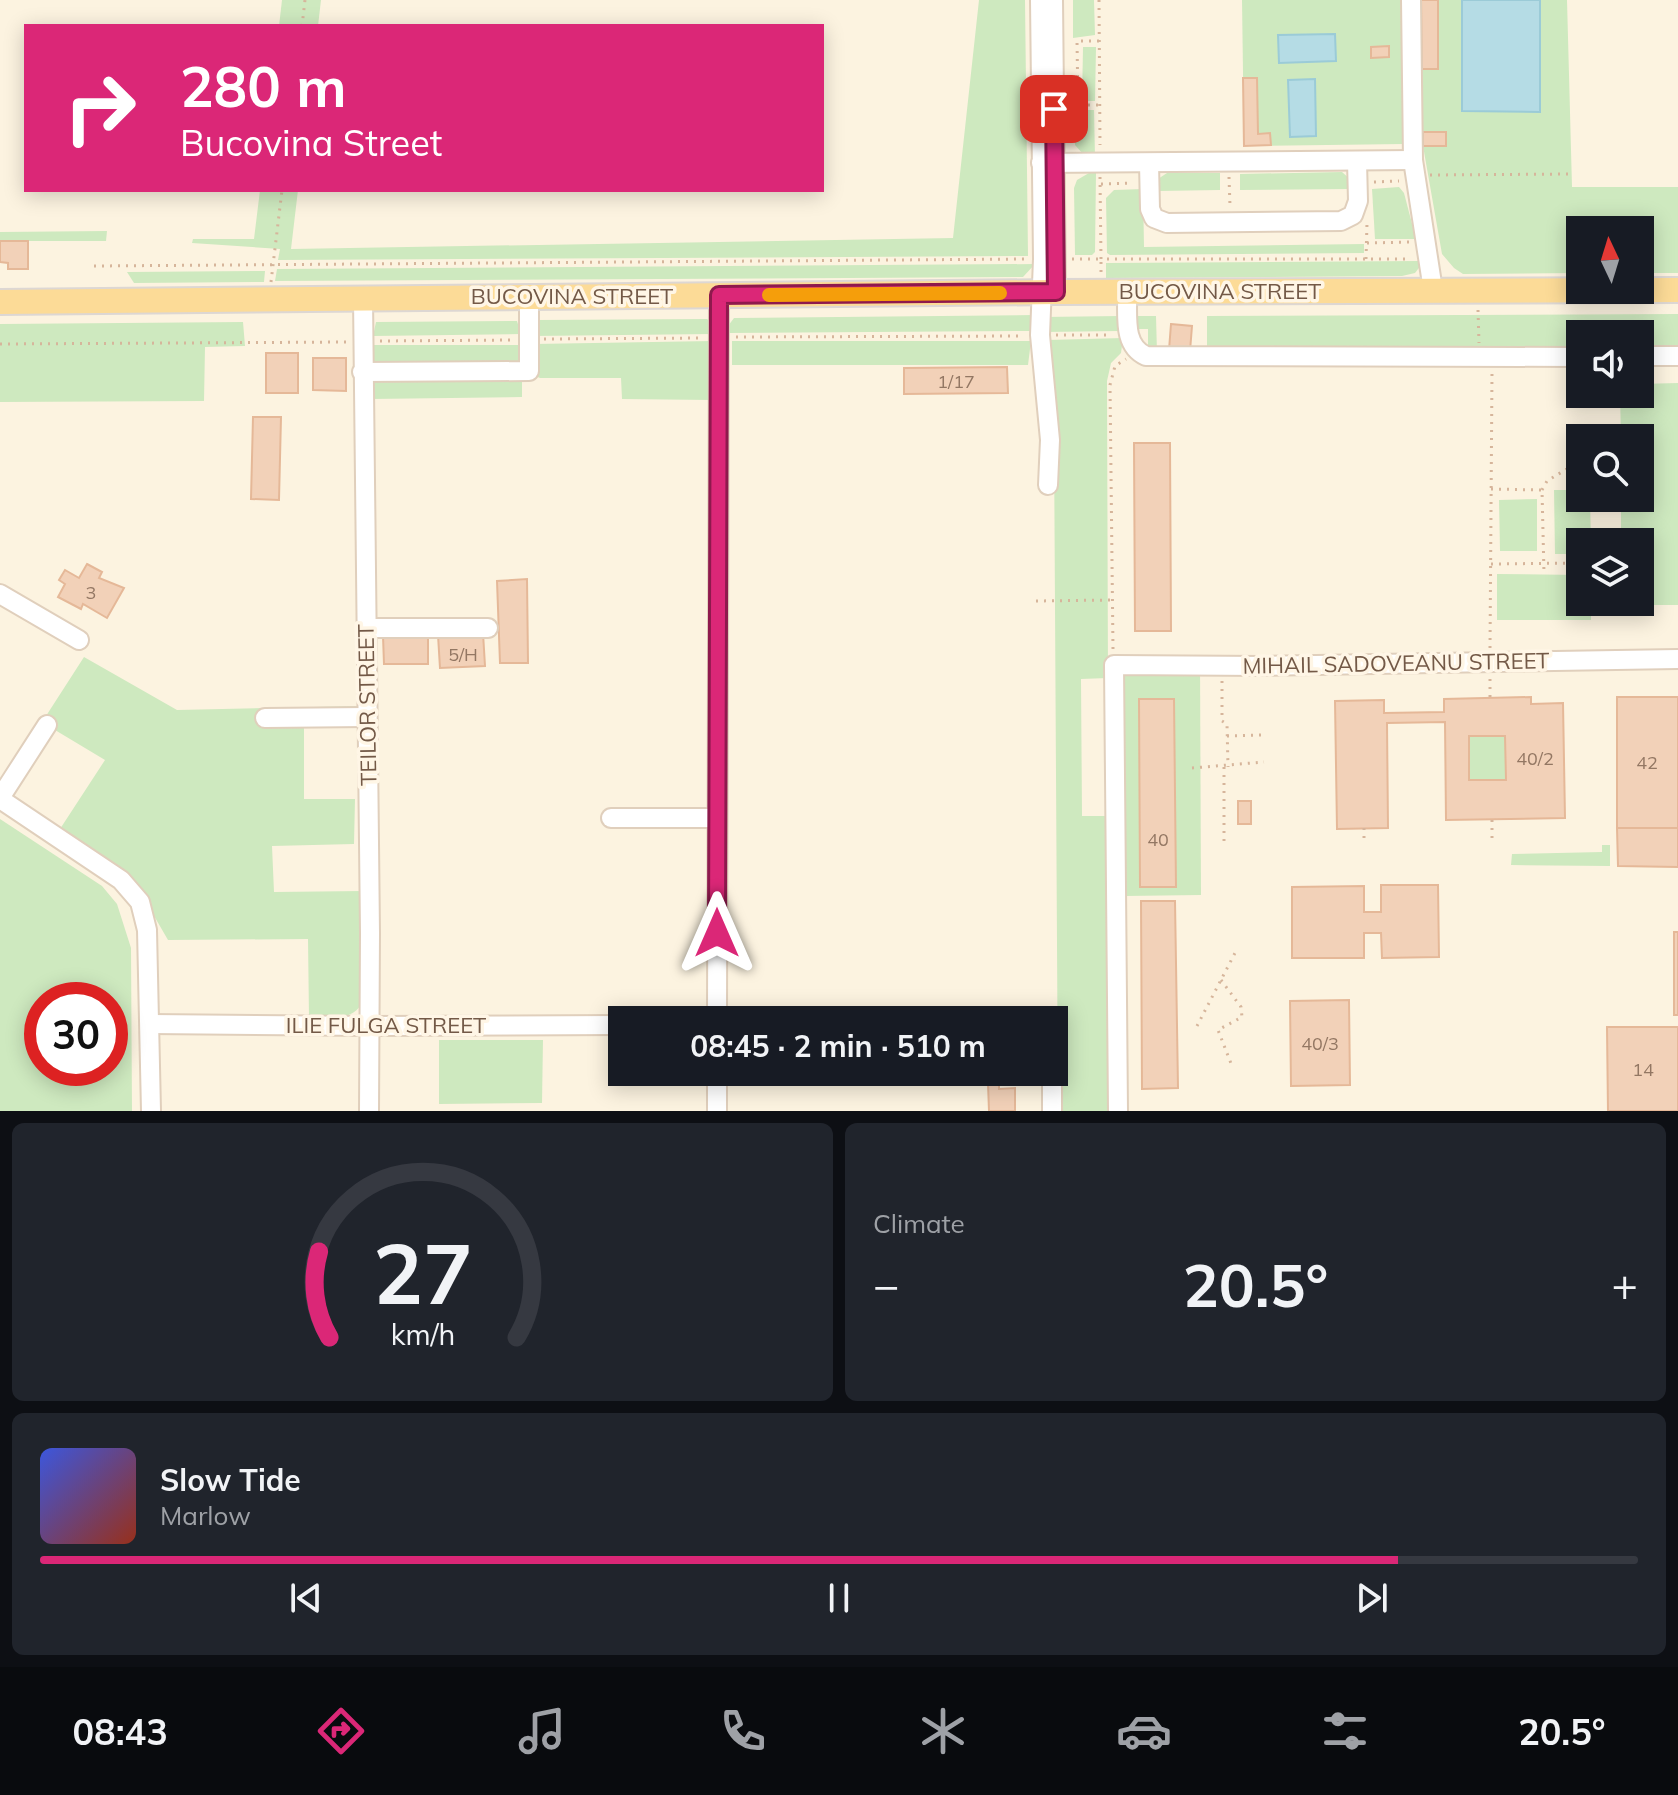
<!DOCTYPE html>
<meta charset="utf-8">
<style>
:root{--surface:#171b24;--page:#20242c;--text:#f1f3f6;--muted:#9ea1a6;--line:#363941;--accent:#db2777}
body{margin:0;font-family:Mulish,sans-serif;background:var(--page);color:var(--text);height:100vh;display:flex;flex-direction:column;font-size:30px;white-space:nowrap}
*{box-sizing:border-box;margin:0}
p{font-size:26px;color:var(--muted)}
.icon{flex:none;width:44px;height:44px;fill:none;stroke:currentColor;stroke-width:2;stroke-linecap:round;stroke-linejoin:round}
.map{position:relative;height:1111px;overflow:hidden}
.side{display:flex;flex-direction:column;gap:12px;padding:12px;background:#0d0f14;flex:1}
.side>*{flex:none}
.top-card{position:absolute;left:24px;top:24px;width:800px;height:168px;border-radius:0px;box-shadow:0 4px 20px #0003;background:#db2777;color:#fff;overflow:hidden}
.needle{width:52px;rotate:356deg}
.fabs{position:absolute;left:1566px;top:216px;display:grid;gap:16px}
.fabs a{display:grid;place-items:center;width:88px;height:88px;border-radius:0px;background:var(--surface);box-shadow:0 4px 20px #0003;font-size:40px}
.speed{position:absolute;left:24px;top:982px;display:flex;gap:16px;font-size:40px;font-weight:700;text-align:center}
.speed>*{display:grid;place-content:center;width:104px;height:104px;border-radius:50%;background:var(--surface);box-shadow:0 4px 20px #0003;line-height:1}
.speed .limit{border:12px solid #d22;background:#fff;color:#111}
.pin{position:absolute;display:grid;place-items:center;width:68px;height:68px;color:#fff;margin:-34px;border-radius:16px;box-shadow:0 4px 12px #0006}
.me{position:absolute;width:88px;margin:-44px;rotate:0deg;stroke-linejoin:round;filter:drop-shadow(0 0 6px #0008)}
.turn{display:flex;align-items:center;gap:28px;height:168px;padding:0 24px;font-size:36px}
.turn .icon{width:104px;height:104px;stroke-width:2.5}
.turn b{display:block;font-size:56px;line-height:68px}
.big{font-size:60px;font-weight:700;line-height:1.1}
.side .card{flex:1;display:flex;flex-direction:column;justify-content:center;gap:12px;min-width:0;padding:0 28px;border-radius:12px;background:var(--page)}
.side .dial{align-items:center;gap:0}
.dial svg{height:208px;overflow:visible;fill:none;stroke:var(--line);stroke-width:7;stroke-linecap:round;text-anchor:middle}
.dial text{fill:var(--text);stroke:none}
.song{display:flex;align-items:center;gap:24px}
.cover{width:96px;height:96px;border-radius:12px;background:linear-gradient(135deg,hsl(230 70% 55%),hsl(10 70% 35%))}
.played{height:8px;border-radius:4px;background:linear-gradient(90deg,var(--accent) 85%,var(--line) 85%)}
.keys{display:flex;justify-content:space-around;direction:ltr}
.heat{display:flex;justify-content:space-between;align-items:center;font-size:44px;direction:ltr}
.side .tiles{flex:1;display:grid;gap:12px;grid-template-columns:1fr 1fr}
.card:last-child{grid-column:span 2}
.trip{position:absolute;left:608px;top:1006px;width:460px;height:80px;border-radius:0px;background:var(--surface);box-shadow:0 4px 20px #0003;font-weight:700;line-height:80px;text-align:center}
.tab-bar{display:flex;height:128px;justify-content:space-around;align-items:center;background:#090b0e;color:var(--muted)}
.tab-bar .icon{width:56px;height:56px}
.tab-bar .current{color:var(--accent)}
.tab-bar b{font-size:36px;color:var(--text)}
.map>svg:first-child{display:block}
</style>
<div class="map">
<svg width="1678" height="1111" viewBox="0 0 1678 1111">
<rect width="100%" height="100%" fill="#fcf3e0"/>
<!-- green -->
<g fill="#cee9bf" fill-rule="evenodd">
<path d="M282,0H321L318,26H279Z"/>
<path d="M979,0H1025L1028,256L278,260L280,249L192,243L193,239H254L260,190H298L291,249L953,238Z"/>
<path d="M1073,0H1094L1095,35L1073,38Z"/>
<path d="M1242,0H1402L1404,144L1244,146Z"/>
<path d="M1421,0H1567L1572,187H1678V273H1640V230H1580V273L1463,274L1454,268L1442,254L1423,146Z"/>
<path d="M1083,47H1096L1095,101H1082Z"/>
<path d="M1074,110H1094L1095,157L1083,154L1075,145Z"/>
<path d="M1342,172L1351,180L1349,189L1240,190V174Z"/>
<path d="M1089,173H1096L1095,252L1092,255H1075L1074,188L1077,180Z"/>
<path d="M1167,173H1220V190L1158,191L1155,181Z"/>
<path d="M1399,187L1404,193L1416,239H1375L1372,189Z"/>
<path d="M1143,189L1144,247L1364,244V253L1110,255L1107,253L1106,198L1114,190Z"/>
<path d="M107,231L106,241H0V232Z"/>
<path d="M1419,261L1422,264L1415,273L1402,276L1106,278V263Z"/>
<path d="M1035,264L1023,277L275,281L277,269Z"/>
<path d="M265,271L264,282L134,283L127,272Z"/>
<path d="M1678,314V351H1640V334H1580V351L1207,353V316Z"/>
<path d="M1034,315V331L728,333V326L734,318Z"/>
<path d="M1120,316V331L1043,332V317Z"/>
<path d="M1135,316H1156L1157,353H1148V329H1135Z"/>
<path d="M707,319L713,324V334L533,336L537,320Z"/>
<path d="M517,321L521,334L373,336L376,322Z"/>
<path d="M243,322L245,346L205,347L204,401L0,402V324Z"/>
<path d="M1123,338L1121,353L1111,363L1107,381L1108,678L1081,679L1082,816H1109L1110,1111H1058L1054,438L1047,340Z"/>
<path d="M712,341L711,400L622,399L621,378H540L533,375L534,344Z"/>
<path d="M732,341H1031L1028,365H732Z"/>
<path d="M371,345H522V365L373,366Z"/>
<path d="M522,376V397L371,399V377Z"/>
<path d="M1678,383V605H1622V602H1640V542H1621V498H1640V438H1621L1620,394H1640V384Z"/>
<path d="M1554,490H1580V498H1590L1591,542H1580V554H1555Z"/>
<path d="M1537,499V551H1500L1499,500Z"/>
<path d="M1497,574L1580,575V602H1591V620H1497Z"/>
<path d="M84,657L177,710L362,706L353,726L304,727V799H355L354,844L272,846L274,892L363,891L362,1004C349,1022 330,1018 309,1018L308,939L168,940L135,883L60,829L105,760L55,730L46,716Z"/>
<path d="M1200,657L1201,895L1125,896L1123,658Z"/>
<path d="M1469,736H1505L1506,780H1469Z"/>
<path d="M0,819L102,886L117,904L131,948L132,1111H0ZM42,1000H110V1068H42Z"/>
<path d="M1602,845H1610V866L1511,865L1512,854L1602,852Z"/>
<path d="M439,1040H543L542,1103L439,1104Z"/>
</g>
<!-- water -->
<g fill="#b5dce5" stroke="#9bcbd7" stroke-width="2">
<path d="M1462,0H1540V112L1462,111Z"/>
<path d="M1335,34L1336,61L1279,63L1278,35Z"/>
<path d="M1315,79L1316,136L1290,137L1288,80Z"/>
</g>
<!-- building -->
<g fill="#f2d1b8" stroke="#e5b898" stroke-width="2" fill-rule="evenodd">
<path d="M1421,0H1438V69H1422Z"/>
<path d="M1389,46V57L1371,58V47Z"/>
<path d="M1243,78H1257L1258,134L1270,133L1271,145L1244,146Z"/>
<rect x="1423" y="132" width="23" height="14"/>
<path d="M0,241H28V269H8V263L0,262Z"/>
<path d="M1171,324L1192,326L1190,351L1169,350Z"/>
<rect x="266" y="353" width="32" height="40"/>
<path d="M313,358H346V391L313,390Z"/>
<path d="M1007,367L1008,393L904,394V368Z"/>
<path d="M253,417H281L279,500L251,499Z"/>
<path d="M1134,443H1170L1171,631H1135Z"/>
<path d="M87,564L102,572L99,578L124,588L107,618L83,604L81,609L58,597L65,584L59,580L65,570L79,578Z"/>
<path d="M527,579L528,663H500L497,581Z"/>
<path d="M483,633L485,666L440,668L438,635Z"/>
<path d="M383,636H428V664H384Z"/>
<path d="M1531,697V704L1563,703L1565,818L1446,820L1445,722L1387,723L1388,828L1337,829L1335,701L1384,700V713L1444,712V699ZM1469,736H1505L1506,780H1469Z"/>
<rect x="1617" y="697" width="61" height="131"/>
<path d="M1139,699H1174L1176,887H1140Z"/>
<rect x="1238" y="801" width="13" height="23"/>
<path d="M1617,828H1678V867L1618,866Z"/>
<path d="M1381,885H1438L1439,957L1382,958L1381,933H1364V958H1292V887L1364,886V912H1381Z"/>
<path d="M1141,901H1175L1178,1088L1142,1089Z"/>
<rect x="1674" y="932" width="4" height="83"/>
<path d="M1349,1000L1350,1085L1291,1086L1290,1001Z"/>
<path d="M1607,1027H1678V1111H1608Z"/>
<path d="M988,1083H999V1089L1015,1088V1111H989Z"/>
</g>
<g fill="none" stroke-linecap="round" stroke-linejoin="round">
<defs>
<g id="minor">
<path d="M1040,0L1043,259L1040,335L1050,440L1048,485"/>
<path d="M1053,0L1056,292"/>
<path d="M1411,0L1413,160L1433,290"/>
<path d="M1041,163L1413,160"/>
<path d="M1149,163L1150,209L1154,218L1167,223L1341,221L1353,215L1358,201L1357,161"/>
<path d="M1127,292C1128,315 1122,345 1146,356L1580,357"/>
<path d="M363,298L370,933L369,1111"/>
<path d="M1640,356H1678"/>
<path d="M362,372L529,371V297"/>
<path d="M0,594L79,640"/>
<path d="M366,628H488"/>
<path d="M265,718L367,717"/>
<path d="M0,798L47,725"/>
<path d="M0,799L121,880L140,902L147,930L151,1111"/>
<path d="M611,818H717"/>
<path d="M717,1020L719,295"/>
<path d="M150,1024L369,1026L622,1025"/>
<path d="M717,1072V1111"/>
<path d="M1052,1072V1111"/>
<path d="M1118,1111L1114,665L1262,666L1678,659"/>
</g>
<path id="major" d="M0,302L1056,292L1678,290"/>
</defs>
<!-- minor casing -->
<use href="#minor" stroke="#e0cfbc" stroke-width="22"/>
<!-- major casing -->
<use href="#major" stroke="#ddd7d3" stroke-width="28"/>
<!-- path -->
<g stroke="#d6b59b" stroke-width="3" stroke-dasharray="2 6" stroke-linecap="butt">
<path d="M1099,0L1100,145"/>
<path d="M302,26L305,0"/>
<path d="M1099,41H1077L1078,105H1100"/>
<path d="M1430,175L1571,174"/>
<path d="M1100,177L1101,259H1411"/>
<path d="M1229,177L1230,206"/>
<path d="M1374,182L1399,181"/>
<path d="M1101,184L1133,183"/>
<path d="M1367,243L1411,242"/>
<path d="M1072,259H1101V274"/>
<path d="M1366,259L1367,223"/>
<path d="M94,266L1027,259"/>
<path d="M271,282L282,190"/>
<path d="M1478,310L1479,343"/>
<path d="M1056,335H1112"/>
<path d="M736,337L1024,336"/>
<path d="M544,339L704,338"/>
<path d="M380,341L512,340"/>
<path d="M0,344L348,342"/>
<path d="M1491,489L1542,490L1544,574"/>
<path d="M1542,490L1547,481L1580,461"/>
<path d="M1491,564L1580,563"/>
<path d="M1036,601L1112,600"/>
<path d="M1490,648L1492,372"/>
<path d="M1113,649L1110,385L1115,366L1126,359"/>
<path d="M1490,679V698"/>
<path d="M1222,681V721L1227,724L1228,767"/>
<path d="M1227,736L1263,735"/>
<path d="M1224,767V844"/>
<path d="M1192,768L1264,762"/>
<path d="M1492,820V842"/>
<path d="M1364,828V844"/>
<path d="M1221,980L1241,1007L1242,1017L1218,1030L1232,1066"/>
<path d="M1197,1026L1235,953"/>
</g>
<!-- minor -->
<use href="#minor" stroke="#fff" stroke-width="18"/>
<!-- major -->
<use href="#major" stroke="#fcdb97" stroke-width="24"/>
</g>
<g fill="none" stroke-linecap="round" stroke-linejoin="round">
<defs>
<path id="route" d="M717,933L719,295L1056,292L1054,109"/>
</defs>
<!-- route casing -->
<use href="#route" stroke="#8e194d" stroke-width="20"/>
<!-- route -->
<use href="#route" stroke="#db2777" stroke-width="14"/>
<!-- slow -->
<path stroke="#f59e0b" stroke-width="14" d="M769,295L1000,293"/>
</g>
<g text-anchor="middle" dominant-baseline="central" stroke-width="7" stroke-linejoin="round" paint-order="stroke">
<!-- number labels -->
<g font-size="18" fill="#937763">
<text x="956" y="381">1/17</text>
<text x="91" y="592">3</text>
<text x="463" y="654">5/H</text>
<text x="1535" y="758">40/2</text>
<text x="1647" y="762">42</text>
<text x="1158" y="839">40</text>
<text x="1320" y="1043">40/3</text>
<text x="1643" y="1069">14</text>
</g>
<!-- street labels -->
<g font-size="22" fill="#735947" stroke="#fff6e6">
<text x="1220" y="291">BUCOVINA STREET</text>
<text x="572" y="296">BUCOVINA STREET</text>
<text transform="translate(1396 663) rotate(-1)">MIHAIL SADOVEANU STREET</text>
<text transform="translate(367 705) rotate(-91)">TEILOR STREET</text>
<text x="386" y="1025">ILIE FULGA STREET</text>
</g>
</g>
</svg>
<div class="fabs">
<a><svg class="needle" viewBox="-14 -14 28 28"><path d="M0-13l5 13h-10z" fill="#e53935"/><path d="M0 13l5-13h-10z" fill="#9ea1a6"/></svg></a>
<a><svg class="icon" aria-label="sound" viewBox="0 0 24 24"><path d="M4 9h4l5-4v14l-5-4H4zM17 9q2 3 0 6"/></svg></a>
<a><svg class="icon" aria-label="search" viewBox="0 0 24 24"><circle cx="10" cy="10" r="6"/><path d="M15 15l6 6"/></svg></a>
<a><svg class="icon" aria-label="layers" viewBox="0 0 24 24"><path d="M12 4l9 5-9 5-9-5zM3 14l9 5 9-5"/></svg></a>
</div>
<div class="speed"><div class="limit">30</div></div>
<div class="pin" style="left:1054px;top:109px;background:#d93025"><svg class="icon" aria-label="arrive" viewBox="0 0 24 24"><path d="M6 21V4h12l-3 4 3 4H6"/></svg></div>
<svg class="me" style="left:717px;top:933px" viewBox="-20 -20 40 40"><path d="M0-17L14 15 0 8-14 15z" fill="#db2777" stroke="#fff" stroke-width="4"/></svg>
<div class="trip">08:45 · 2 min · 510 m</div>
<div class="top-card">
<div class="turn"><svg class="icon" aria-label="right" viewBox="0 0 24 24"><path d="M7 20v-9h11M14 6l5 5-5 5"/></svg><div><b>280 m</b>Bucovina Street</div></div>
</div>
</div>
<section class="side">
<div class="tiles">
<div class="card dial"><svg viewBox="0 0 100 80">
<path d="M14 69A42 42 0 1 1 86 69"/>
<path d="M14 69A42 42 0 0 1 10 36" stroke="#db2777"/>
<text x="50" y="56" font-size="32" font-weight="700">27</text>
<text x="50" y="72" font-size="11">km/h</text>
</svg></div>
<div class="card"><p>Climate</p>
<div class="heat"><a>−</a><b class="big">20.5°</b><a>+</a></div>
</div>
<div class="card">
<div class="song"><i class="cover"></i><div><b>Slow Tide</b><p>Marlow</p></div></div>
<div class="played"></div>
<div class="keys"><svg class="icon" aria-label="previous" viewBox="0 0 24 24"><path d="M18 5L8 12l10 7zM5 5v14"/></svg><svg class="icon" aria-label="pause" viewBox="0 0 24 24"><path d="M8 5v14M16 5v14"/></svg><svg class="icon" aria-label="next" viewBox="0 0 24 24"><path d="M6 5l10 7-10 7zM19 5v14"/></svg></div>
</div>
</div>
</section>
<nav class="tab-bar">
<b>08:43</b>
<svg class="icon current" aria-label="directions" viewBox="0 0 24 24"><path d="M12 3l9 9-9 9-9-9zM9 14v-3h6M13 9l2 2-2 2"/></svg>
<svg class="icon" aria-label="music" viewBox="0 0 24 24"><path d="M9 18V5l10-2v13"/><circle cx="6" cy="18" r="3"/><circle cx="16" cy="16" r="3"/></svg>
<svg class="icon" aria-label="phone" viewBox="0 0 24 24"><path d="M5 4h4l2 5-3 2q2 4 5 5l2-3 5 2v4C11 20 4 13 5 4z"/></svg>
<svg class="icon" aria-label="climate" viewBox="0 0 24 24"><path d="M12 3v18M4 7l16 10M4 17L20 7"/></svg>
<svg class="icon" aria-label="car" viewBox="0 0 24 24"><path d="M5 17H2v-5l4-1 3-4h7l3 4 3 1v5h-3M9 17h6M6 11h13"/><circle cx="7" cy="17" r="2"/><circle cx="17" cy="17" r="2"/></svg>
<svg class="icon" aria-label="filters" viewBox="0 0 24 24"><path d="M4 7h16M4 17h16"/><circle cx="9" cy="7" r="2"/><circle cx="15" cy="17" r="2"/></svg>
<b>20.5°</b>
</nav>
